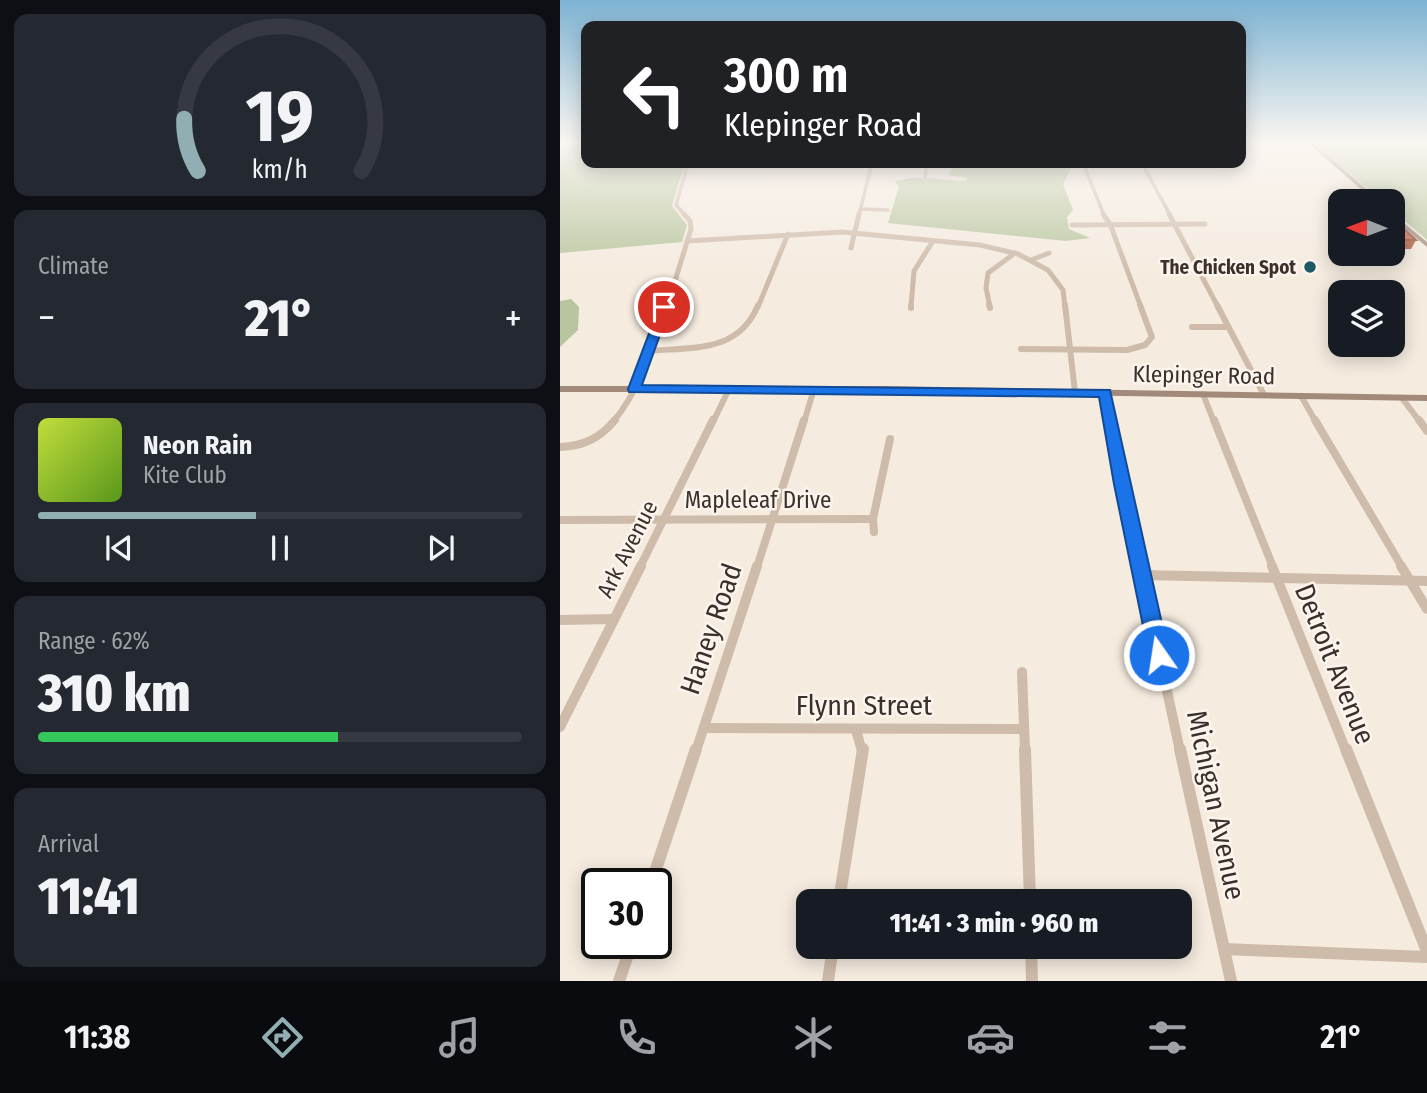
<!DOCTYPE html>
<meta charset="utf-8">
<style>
:root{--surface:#171b24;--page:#242831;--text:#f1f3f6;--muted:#9ea1a6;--line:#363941;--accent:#91afb2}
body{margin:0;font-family:"Fira Sans Condensed",sans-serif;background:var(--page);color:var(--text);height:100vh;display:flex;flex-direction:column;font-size:26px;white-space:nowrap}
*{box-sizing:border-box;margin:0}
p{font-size:23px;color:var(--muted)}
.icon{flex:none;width:38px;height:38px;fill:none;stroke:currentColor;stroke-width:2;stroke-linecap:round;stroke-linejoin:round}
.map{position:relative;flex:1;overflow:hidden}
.side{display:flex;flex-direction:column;gap:14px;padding:14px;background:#0d0f14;width:560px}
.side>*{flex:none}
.guide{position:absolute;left:21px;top:21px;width:665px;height:147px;border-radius:14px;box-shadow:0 4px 18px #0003;background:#202124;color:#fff;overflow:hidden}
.needle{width:46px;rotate:271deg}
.buttons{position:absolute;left:768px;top:189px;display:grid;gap:14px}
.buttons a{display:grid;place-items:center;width:77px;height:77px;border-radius:14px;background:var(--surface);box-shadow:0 4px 18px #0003;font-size:35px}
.speed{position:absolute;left:21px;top:868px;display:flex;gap:14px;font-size:35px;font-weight:700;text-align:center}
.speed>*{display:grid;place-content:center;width:91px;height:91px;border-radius:50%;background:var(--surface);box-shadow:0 4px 18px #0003;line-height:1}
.speed .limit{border:4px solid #111;border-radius:10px;background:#fff;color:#111}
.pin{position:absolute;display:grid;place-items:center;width:60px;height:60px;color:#fff;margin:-30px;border:4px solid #fff;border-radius:50%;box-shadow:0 2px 7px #0007}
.me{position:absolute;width:77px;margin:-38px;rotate:347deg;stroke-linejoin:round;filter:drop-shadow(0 0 5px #0008)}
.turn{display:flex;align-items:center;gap:24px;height:147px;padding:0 28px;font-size:32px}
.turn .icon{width:91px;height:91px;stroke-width:2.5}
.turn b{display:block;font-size:49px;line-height:60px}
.big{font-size:52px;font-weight:800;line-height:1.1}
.side .widget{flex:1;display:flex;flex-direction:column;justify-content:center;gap:10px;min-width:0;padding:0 24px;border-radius:14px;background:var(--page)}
.side .dial{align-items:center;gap:0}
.dial svg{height:182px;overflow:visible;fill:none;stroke:var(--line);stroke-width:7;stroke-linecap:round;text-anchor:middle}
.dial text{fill:var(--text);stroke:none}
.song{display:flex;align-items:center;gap:21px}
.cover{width:84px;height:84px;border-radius:10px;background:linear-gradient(135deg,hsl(70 70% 55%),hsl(90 70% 35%))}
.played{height:7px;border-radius:4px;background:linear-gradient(90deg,var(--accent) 45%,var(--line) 45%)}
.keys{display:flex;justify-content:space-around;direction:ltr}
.heat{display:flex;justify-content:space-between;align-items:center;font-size:38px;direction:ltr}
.charge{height:10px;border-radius:5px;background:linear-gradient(90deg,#34c759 62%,var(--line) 0)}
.trip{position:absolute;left:236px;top:889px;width:396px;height:70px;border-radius:14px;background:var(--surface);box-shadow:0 4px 18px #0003;font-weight:800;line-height:70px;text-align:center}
.tabs{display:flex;height:112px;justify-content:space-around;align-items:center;background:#090b0e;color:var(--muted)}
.tabs .icon{width:49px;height:49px}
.tabs .active{color:var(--accent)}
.tabs b{font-size:32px;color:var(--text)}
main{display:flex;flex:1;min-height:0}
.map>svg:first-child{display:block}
</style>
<main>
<section class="side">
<div class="widget dial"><svg viewBox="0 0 100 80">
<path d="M14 69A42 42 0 1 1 86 69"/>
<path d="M14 69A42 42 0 0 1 8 46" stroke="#91afb2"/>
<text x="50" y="56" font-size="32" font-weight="700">19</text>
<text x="50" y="72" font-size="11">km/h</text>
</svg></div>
<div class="widget"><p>Climate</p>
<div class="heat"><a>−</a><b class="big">21°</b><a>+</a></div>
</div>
<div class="widget">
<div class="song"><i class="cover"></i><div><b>Neon Rain</b><p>Kite Club</p></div></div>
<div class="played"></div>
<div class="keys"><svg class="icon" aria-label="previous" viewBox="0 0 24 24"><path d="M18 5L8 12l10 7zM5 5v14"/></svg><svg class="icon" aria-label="pause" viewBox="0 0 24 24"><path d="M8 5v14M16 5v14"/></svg><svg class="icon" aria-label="next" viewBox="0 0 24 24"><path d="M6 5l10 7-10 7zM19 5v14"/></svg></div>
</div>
<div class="widget"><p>Range · 62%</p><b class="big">310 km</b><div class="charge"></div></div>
<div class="widget"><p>Arrival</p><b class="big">11:41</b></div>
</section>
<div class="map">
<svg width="867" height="981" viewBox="0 0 867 981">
<rect width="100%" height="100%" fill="#f5ebdf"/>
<!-- green -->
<g fill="#b8c59e">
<path d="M0,142H26V163H125L112,206L127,225L122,242L0,253Z"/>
<path d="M761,145L867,146V240L833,211V201H822L758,147Z"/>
<path d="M393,163H514L503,184L513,210L507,217L509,229L530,238L506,241L328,223L339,186L335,182C357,173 382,181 406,181L407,178L389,175Z"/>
<path d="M11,299L19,307L18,330L0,347V301Z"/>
</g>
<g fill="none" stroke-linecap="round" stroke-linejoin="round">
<!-- street-far5 -->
<g stroke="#cebbaa" stroke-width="3.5">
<path d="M523,163L544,215"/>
<path d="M582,163L610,215"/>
<path d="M127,167L174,163"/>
<path d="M365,177L367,163"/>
<path d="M300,209L328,210"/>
<path d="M125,215L116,205L128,163"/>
<path d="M299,215L312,163"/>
</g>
<!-- street-far4 -->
<g stroke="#cebbaa" stroke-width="5">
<path d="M543,214L550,224L581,307"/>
<path d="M609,214L658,307"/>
<path d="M512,225L645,224"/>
<path d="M127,241L282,232L420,245L458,254L488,270L503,290L505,307"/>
<path d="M291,248L299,214"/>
<path d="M471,260L489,253"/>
<path d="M107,307L131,229L130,221L124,214"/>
<path d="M198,307L228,234"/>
<path d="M351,307L354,271L373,241"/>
<path d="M430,307L426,288L428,273L455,253"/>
</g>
<!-- street-far3 -->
<g stroke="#cebbaa" stroke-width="6">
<path d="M429,305L430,308"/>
<path d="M505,305L515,392"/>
<path d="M657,305L704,395"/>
<path d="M351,308V305"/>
<path d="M632,327H668"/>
<path d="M461,349L567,350L585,345L592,337L580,305"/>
<path d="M89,351C133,347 179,353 198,305"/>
<path d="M545,393L550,422"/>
<path d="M643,394L654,422"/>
<path d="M741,396L756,422"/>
<path d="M842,398L860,422"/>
<path d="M53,422C80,390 94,344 107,305"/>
<path d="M153,422L169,389"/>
<path d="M244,422L254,389"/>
</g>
<!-- street-far2 -->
<g stroke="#cebbaa" stroke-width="8">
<path d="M550,420L580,567"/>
<path d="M654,420L713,567"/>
<path d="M755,420L842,567"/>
<path d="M859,420L867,431"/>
<path d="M0,447C24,446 40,438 55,420"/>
<path d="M0,520L313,519"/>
<path d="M314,532L313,519L330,439"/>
<path d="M80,567L153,420"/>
<path d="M197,567L244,420"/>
</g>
<!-- street-far1 -->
<g stroke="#cebbaa" stroke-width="10">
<path d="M580,566L620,751"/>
<path d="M712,566L786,751"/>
<path d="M841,566L867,609"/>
<path d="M582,575L867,581"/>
<path d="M0,620L54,619"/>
<path d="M462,672L465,751"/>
<path d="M0,727L81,566"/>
<path d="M144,728L464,729"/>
<path d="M296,730L302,751"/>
<path d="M136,751L197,566"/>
</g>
<!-- street -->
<g stroke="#cebbaa" stroke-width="12">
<path d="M465,749L470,901"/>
<path d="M620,749L671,981"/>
<path d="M786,749L867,951"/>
<path d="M91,884L136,749"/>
<path d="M279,901L303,749"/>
<path d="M471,947L472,981"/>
<path d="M664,949L867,957"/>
<path d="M59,981L72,943"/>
<path d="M268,981L273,947"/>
</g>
<!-- secondary -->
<g fill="#a28a7b" fill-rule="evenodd">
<path d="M748,142L867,144V146H757L820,201H814L752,146L681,145V143Z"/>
<path d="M833,214L867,242V247L833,219Z"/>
<path d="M0,386H325L867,395V401L325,392H0Z"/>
</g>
</g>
<!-- wall -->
<path fill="#b1593b" d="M833,229L856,240L851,249H840L833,242Z"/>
<!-- building -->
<path fill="#ce6745" stroke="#904830" stroke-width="2" d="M833,229L845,230L856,240H845Z"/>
<!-- sky -->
<linearGradient id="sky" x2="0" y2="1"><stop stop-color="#7db3d3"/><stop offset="0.51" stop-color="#faf6f1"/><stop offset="1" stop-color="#faf6f1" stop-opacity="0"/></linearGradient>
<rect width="867" height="280" fill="url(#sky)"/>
<!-- route -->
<path fill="#1a73e8" stroke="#114b97" stroke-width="2" d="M104,304L110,307L82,385L550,390L609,655L606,661L599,664L592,661L589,655L554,484L539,397L69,392L68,389L99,307Z"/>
<!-- markers -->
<circle fill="#1c5b60" stroke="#fbf5ed" stroke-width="2.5" cx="750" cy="267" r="7"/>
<g text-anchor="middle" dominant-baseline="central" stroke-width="5" stroke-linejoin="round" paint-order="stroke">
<!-- far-poi labels -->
<g font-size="19" font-weight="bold" fill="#3b302a" stroke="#fbf5ed" text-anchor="end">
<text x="736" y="267">The Chicken Spot</text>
</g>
<!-- street labels -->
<g font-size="23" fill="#3b302a" stroke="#fbf5ed">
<text transform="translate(644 375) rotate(1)">Klepinger Road</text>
<text x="198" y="500">Mapleleaf Drive</text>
<text transform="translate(67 549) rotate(-63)">Ark Avenue</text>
</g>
<!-- near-street labels -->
<g font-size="28" fill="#3b302a" stroke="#fbf5ed">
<text transform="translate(151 629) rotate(-71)">Haney Road</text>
<text transform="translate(775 664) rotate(68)">Detroit Avenue</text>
<text x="304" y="705">Flynn Street</text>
<text transform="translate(656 805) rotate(78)">Michigan Avenue</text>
</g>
</g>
</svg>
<div class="buttons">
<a><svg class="needle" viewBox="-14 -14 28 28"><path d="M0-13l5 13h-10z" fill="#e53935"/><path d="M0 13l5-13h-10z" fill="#9ea1a6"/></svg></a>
<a><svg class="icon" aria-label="layers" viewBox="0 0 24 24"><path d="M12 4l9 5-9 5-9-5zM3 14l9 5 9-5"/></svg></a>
</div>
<div class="speed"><div class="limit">30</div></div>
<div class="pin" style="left:104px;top:307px;background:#d93025"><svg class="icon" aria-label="arrive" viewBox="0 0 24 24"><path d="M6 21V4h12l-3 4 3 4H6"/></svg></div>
<svg class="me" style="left:599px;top:655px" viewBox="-20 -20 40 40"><circle r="17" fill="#1a73e8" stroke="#fff" stroke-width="3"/><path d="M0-11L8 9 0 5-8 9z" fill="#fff"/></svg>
<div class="trip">11:41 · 3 min · 960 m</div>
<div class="guide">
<div class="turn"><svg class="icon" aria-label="left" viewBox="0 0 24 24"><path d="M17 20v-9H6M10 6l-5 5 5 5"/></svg><div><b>300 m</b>Klepinger Road</div></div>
</div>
</div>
</main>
<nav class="tabs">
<b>11:38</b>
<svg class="icon active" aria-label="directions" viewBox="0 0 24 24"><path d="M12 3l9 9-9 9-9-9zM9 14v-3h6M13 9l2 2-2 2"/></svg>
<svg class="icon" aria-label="music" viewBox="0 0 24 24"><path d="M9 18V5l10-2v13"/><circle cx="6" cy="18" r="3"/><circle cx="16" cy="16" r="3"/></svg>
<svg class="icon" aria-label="phone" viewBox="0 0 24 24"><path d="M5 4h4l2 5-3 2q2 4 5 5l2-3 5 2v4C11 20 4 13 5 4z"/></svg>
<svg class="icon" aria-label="climate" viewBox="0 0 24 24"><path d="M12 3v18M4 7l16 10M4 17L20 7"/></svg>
<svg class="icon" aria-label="car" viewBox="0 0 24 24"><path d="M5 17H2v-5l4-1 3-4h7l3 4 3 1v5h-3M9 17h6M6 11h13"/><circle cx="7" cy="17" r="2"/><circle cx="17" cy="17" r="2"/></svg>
<svg class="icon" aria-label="filters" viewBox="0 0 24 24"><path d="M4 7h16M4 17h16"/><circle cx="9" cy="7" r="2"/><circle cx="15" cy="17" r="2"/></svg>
<b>21°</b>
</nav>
